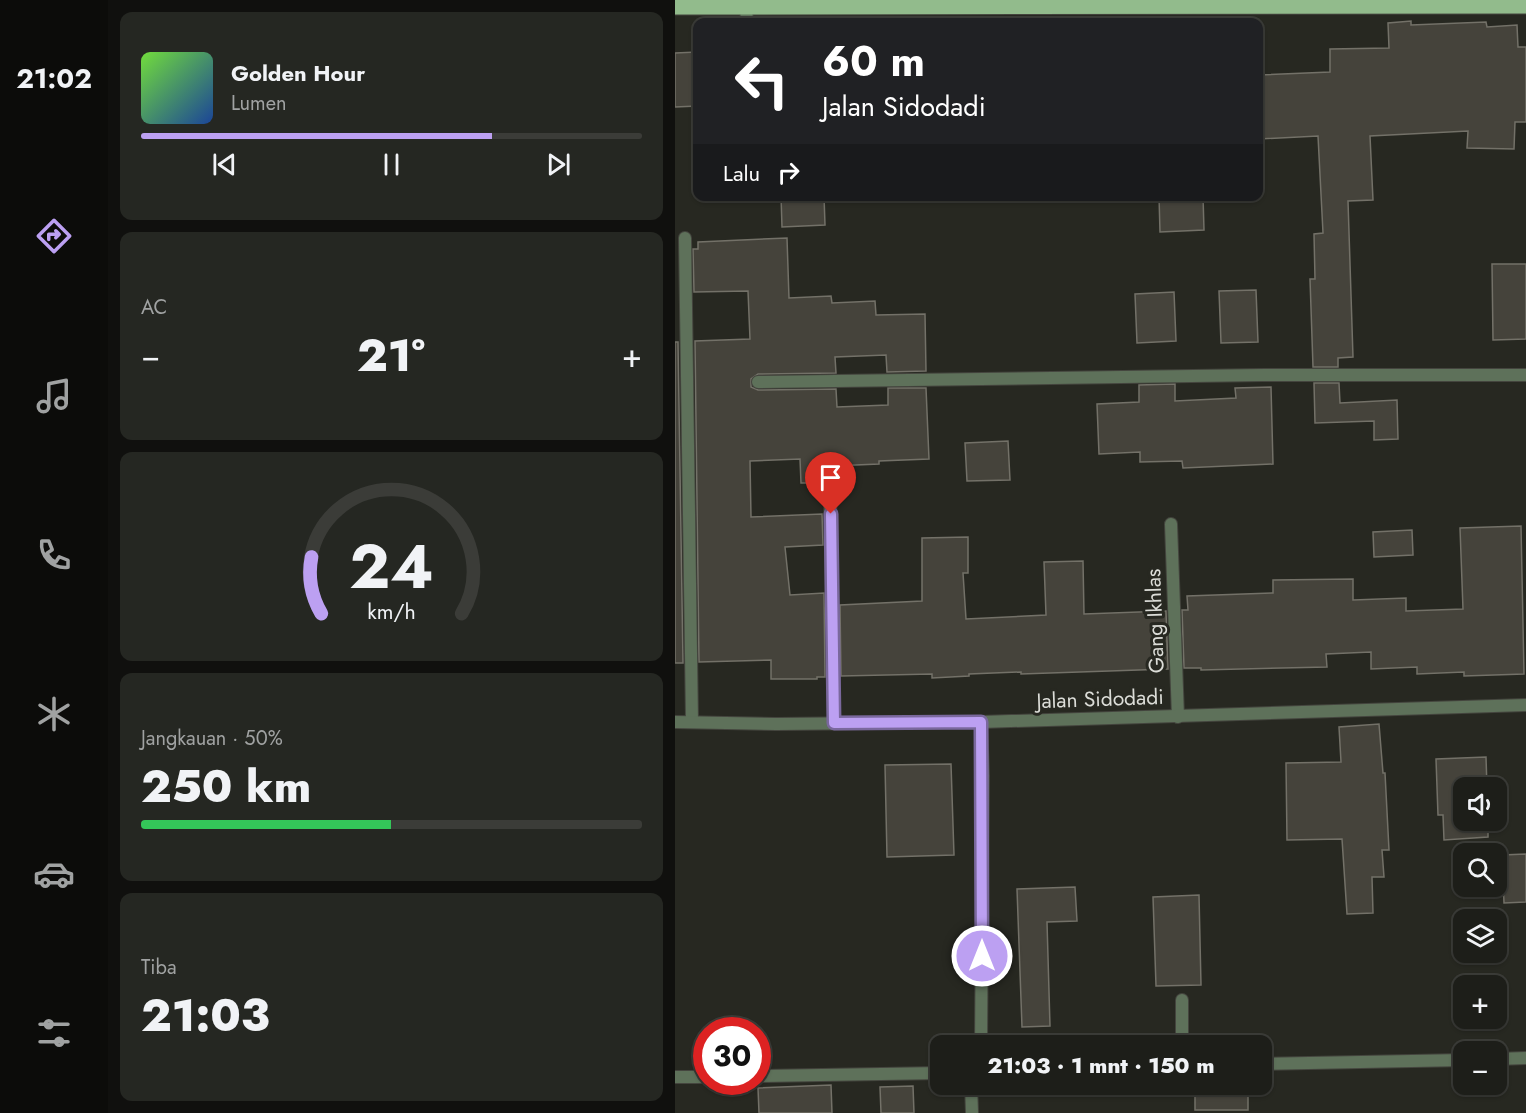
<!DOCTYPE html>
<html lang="id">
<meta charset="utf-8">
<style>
:root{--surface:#1d1e19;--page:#252722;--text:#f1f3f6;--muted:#a0a2a2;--line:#3b3c38;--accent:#bca0f2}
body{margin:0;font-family:Jost,sans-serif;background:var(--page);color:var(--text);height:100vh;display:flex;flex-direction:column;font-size:22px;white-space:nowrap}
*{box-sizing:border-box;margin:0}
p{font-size:20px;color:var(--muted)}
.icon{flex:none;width:33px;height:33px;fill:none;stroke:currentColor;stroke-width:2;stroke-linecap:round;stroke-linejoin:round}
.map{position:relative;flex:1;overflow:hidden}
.side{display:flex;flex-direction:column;gap:12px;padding:12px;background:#10100e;width:567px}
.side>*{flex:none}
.hud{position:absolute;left:18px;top:18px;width:570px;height:183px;border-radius:12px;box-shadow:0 2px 4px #0004,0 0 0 2px var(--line);background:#202124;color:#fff;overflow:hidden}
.fabs{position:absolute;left:778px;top:777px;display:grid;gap:12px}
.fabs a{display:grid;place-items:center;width:54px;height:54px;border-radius:12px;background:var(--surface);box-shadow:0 2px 4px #0004,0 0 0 2px var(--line);font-size:30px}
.speed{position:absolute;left:18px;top:1017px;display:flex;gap:12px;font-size:30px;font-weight:700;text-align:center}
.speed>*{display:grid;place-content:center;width:78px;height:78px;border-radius:50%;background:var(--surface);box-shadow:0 2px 4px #0004,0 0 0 2px var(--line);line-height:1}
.speed .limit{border:9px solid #d22;background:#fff;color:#111}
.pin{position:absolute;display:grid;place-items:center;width:51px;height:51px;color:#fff;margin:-62px -26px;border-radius:50% 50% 50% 0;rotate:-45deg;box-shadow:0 0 6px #0007}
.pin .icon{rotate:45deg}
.me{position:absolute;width:66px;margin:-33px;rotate:0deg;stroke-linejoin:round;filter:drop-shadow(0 0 4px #0008)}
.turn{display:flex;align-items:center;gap:21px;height:126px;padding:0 30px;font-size:27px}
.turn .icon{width:78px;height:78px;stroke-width:2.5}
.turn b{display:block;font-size:42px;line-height:51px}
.then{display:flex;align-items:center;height:57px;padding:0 30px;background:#0003;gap:12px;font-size:22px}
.big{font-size:45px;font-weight:800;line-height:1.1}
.side .card{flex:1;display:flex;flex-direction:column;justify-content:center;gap:9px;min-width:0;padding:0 21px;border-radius:12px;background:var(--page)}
.side .dial{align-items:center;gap:0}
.dial svg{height:156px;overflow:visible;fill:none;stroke:var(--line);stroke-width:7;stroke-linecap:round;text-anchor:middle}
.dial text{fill:var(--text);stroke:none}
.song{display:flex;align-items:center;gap:18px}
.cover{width:72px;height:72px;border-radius:9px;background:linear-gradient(135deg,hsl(100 70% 55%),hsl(220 70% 35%))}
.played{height:6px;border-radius:3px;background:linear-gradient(90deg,var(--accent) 70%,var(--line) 70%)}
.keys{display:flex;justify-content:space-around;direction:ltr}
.heat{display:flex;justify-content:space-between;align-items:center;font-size:33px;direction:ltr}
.charge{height:9px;border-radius:4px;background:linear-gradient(90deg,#34c759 50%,var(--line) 0)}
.trip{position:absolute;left:255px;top:1035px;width:342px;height:60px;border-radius:12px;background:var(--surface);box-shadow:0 2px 4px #0004,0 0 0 2px var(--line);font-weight:800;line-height:60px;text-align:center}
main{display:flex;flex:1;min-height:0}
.tabs{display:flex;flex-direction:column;width:108px;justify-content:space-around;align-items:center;background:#0c0c0a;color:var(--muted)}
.tabs .icon{width:42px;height:42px}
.tabs .on{color:var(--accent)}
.tabs b{font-size:27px;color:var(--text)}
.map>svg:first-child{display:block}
</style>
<main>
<nav class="tabs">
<b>21:02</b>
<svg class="icon on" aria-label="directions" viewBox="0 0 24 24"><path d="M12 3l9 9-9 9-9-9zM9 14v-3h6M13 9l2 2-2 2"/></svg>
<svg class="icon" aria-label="music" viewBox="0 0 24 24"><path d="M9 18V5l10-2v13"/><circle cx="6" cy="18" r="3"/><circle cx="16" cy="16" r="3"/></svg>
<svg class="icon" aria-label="phone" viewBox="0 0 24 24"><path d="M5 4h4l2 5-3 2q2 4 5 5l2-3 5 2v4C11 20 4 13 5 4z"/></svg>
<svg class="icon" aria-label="climate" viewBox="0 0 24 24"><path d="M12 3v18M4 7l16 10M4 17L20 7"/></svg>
<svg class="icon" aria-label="car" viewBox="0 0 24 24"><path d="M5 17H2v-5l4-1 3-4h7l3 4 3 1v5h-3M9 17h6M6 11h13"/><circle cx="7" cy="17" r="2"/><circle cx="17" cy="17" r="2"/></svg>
<svg class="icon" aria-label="filters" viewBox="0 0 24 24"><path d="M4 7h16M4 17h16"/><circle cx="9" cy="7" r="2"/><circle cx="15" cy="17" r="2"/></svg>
</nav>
<section class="side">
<div class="card">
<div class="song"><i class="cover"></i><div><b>Golden Hour</b><p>Lumen</p></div></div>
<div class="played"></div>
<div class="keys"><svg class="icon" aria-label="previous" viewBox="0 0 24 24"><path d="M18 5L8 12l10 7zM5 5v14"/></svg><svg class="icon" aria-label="pause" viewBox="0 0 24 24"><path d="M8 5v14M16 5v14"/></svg><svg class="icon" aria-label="next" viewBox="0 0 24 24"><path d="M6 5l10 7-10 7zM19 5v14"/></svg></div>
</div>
<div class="card"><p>AC</p>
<div class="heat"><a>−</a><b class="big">21°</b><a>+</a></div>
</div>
<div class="card dial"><svg viewBox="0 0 100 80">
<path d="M14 69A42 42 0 1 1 86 69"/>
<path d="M14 69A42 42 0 0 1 9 40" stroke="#bca0f2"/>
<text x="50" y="56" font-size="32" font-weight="700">24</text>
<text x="50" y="72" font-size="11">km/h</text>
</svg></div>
<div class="card"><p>Jangkauan · 50%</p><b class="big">250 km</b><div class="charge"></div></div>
<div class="card"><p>Tiba</p><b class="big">21:03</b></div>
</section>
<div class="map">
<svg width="851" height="1113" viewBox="0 0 851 1113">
<rect width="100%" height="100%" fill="#272821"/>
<!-- building -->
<g fill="#45433b" stroke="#737168" stroke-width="1.5">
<path d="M736,21V25L811,22L812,27L842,25L843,47H851V122H840L839,149L792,148L793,131L695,136L698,200L673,201L678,357L663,358V367H638L635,279H640L639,234L648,233L643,136L584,139V75L655,72V49L714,48L713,23Z"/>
<path d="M22,52V106L0,107V53Z"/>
<path d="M106,196H149L150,225L107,227Z"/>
<path d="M484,196H528L529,230L485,232Z"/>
<path d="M112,238L114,298L156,296L157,303L200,301L201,315L250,314L251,371L212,372L211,355L160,357L161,373L83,374L76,379V387L83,390L161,389L162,407L213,405V388H251L254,459L204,461V464L157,466L158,483H126L125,459L75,461L76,517L147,514L148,545L110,547L115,595L149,593L150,677H142V679H96V660L24,662L20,341L75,339L73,291L19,292L18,249H23V242Z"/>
<path d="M817,264H851V339L818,340Z"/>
<path d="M581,290L583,342L546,343L544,291Z"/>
<path d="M499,292L501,341L462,343L460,294Z"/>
<path d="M0,342H3L8,663H0Z"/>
<path d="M639,383H664L665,403L722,400L723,439L699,440V421L640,423Z"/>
<path d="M500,384V401L561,398L560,388L596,387L598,464L508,468L507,461L465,462V452L424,454L422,404L464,402V385Z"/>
<path d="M333,441L335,480L292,481L290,443Z"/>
<path d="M846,526L849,674L789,676V672L742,674V667L696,669V652L651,654L652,667L526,670V668H509L507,610H513L512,596L598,593V580L678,579V600L731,598V611L788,609L785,528Z"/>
<path d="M737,530L738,555L699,557L698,532Z"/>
<path d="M293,537V573H288L291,619L371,615L369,562L408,561L409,614L491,611L493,669L346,674V672L294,674V676L257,678V674L166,676L165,605L247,601V538Z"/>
<path d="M704,724L708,773H710L714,850H707L709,877H697L698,913L672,914L667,839L612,840L611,763L666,762L664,727Z"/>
<path d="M811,757L812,788H789V820H813V837L769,840L768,815H763L761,759Z"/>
<path d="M276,764L279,855L212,857L210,765Z"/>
<path d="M851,854V902L829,903L827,855Z"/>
<path d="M400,887L402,921L372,922L375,1026L347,1027L342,889Z"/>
<path d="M524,895L526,985L481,986L478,897Z"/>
<path d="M156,1085L157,1113H84L83,1088Z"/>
<rect x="520" y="1085" width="53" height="25"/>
<path d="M238,1086L239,1113H206L205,1087Z"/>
</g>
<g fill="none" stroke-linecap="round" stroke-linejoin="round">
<defs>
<g id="minor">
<path d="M71,7L72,22"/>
<path d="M10,238L17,722"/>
<path d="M83,382L588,375H851"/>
<path d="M155,491L159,723"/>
<path d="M496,524L503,717"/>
<path d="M0,722L101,724L306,722L851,705"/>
<path d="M306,1046L308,776L306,722"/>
<path d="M507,1046V1000"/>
<path d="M822,1059L851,1058"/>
<path d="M586,1064L789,1060"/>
<path d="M82,1076L266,1073"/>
<path d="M0,1077H32"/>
<path d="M296,1084L297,1113"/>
</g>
<path id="primary" d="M0,7L851,6"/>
</defs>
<!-- minor casing -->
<use href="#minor" stroke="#44453e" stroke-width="14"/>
<!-- primary casing -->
<use href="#primary" stroke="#44453e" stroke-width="17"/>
<!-- minor -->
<use href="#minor" stroke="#5e715a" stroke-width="12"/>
<!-- primary -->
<use href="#primary" stroke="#92bb8c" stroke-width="15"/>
</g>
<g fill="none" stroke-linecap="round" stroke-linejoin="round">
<defs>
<path id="route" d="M156,514L159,723L306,722L307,956"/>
</defs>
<!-- route casing -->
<use href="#route" stroke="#7a689d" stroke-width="15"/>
<!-- route -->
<use href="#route" stroke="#bca0f2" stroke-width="10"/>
</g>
<g text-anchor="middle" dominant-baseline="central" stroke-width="6" stroke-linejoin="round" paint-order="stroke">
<!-- street labels -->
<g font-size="21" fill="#dcddd8" stroke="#272821">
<text transform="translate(480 621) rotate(-92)">Gang Ikhlas</text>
<text transform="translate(425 699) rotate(-2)">Jalan Sidodadi</text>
</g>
</g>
</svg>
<div class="fabs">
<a><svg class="icon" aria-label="sound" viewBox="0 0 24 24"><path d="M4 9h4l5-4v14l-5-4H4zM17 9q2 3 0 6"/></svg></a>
<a><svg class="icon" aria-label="search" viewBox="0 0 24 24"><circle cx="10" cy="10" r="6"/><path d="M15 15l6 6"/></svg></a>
<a><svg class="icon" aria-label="layers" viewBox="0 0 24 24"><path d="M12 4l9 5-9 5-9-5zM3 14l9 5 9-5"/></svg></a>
<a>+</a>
<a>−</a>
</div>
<div class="speed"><div class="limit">30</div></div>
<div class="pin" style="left:156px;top:514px;background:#d93025"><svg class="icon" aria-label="arrive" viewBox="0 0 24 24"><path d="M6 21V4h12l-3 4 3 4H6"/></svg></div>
<svg class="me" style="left:307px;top:956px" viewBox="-20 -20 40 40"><circle r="17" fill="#bca0f2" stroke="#fff" stroke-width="3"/><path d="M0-11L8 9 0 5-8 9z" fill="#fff"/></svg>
<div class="trip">21:03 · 1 mnt · 150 m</div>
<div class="hud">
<div class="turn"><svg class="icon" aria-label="left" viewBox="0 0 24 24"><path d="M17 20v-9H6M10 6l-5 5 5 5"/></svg><div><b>60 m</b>Jalan Sidodadi</div></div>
<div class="then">Lalu<svg class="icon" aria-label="right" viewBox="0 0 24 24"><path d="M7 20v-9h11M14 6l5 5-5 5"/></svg></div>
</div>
</div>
</main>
